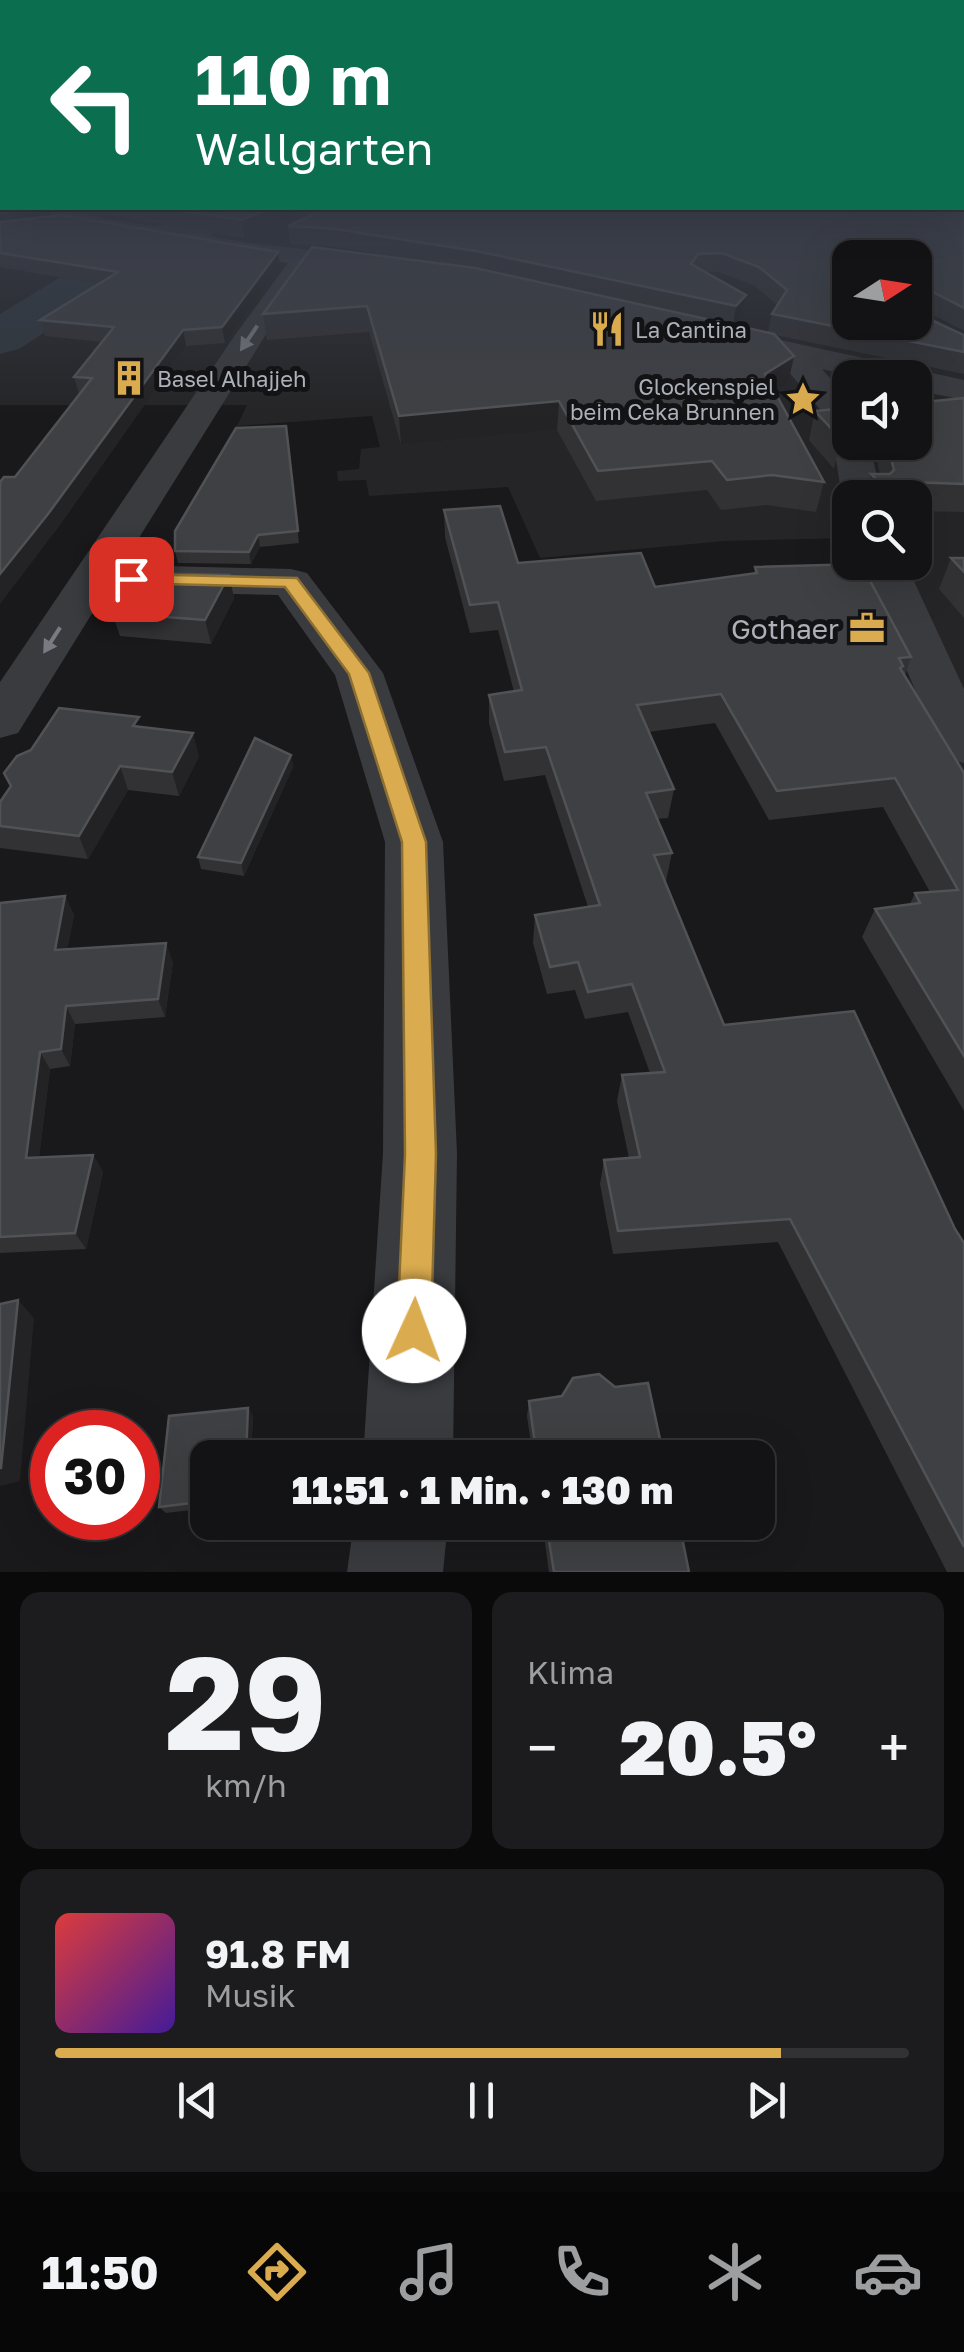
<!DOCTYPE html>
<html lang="de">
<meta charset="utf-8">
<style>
:root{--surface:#131214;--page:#1c1b1d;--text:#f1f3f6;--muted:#9d9ea0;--line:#323234;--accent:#dbac4f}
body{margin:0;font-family:"Golos Text",sans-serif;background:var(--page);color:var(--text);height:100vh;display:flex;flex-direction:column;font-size:38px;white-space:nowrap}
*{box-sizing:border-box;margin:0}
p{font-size:32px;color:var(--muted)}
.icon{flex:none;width:55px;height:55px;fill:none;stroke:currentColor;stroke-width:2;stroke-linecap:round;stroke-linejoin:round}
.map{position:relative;height:1572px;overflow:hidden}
.sheet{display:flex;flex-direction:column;gap:20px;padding:20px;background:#0a0a0b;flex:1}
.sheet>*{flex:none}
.top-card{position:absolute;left:0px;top:0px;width:965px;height:210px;box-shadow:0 10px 40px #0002,0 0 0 2px var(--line);background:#0b6e4f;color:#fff;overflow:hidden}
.needle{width:65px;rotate:78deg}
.buttons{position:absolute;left:832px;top:240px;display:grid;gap:20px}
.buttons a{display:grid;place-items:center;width:100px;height:100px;border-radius:20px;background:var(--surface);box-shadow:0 10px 40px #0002,0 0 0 2px var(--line);font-size:50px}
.speed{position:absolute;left:30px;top:1410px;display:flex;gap:20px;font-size:50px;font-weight:700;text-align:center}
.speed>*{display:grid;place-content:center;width:130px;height:130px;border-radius:50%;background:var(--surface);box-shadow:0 10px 40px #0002,0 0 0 2px var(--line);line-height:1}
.speed .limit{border:15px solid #d22;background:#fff;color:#111}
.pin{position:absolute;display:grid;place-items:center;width:85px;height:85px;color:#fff;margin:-42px;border-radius:20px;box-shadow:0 5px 15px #0006}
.me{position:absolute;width:110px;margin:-55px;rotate:2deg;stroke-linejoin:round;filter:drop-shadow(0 0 8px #0008)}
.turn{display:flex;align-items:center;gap:35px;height:210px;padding:0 30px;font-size:45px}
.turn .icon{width:130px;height:130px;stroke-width:2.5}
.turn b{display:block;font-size:70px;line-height:85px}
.big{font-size:75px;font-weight:800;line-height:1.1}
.sheet .widget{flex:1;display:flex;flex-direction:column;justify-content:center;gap:15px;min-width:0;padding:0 35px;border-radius:20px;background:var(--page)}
.sheet .dial{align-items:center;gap:0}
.dial b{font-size:130px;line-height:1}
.song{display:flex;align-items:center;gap:30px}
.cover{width:120px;height:120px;border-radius:15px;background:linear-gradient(135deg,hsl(0 70% 55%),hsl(260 70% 35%))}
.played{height:10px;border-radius:5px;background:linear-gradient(90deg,var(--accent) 85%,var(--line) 85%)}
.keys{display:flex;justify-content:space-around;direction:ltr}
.heat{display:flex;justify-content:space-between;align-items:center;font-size:55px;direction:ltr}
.sheet .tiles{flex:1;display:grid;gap:20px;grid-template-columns:1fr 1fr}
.widget:last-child{grid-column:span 2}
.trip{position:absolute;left:190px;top:1440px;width:585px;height:100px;border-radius:20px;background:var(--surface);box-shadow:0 10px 40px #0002,0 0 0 2px var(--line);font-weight:800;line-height:100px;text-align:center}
.tabs{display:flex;height:160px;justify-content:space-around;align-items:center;background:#080708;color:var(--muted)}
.tabs .icon{width:70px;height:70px}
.tabs .selected{color:var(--accent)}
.tabs b{font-size:45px;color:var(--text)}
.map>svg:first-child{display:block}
</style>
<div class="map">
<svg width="964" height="1572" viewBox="0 0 964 1572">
<rect width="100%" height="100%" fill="#19181a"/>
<!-- built -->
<path fill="#252527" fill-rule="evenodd" d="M101,208H381L741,216L850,322H915V270L964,265V787L913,689L863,563L915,562V498H850V538L725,541L540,558L508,487L369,496L366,480L338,481L337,471L359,469L361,449L380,447L372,416L237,426L247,405H0V229L60,224ZM850,378H915V442H850Z"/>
<!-- green -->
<path fill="#1f2520" d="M207,210L206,225C133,261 66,302 0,349V321L128,247Z"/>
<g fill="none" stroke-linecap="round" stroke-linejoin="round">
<!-- river -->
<path fill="#30373d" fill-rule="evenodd" d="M201,208H258L252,217L157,259L19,349L0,354V314L123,239Z"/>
<!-- minor -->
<g fill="#3a3b3f" fill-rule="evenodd">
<path d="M53,208H89L82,214L248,243L376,257L390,265L376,273L313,266L265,336L122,565L291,569L307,573L383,673L443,842L457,1153L453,1458H363L383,1153L385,842L335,675L278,595L106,591L18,733L0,738V682L235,335L288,263L66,226L57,224L50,213Z"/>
<path d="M920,312L964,335V357L922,335L909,346H887L882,339C892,326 900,322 915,322V313Z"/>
<path d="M720,327L964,380V400L915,390V378H859L822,369L850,401V442H869L882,498H850L848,506L842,498L830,421L778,359L709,343L705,336L709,329Z"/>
<path d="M862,562H905L964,689V763L945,758L938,745Z"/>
<path d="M354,1522H448L443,1572H347Z"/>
</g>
</g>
<!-- wall -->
<g fill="#323235" fill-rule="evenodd">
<path d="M964,195V331L922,309L915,310V258L895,322L889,327L964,335V374L775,335L794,356L788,383L775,392L824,482L816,512L766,505L721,510L707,490L596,501L557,430L401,445L369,332L267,340L263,314L435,263L330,246L290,244L288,226L962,208ZM706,272H719L755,286L777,305L772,314L768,332L733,325L742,315L746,295Z"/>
<path d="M108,208H309L244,238L109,215Z"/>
<path d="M0,222L278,252L280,268L225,343L186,346L54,533L15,477L79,394L74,377L102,342L45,336L40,320L99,284L0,267Z"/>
<path d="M964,398V512L915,511V498H864L871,474H880L873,442H915Z"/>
<path d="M815,411L841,439L834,469L809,440Z"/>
<path d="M286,426L299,543L260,547L251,564L178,563L175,551Z"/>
<path d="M444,510L518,563L655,587L754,573L755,567L911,657L905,676L964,773V1111L862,937L875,909L910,904L915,893L930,892L883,807L769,820L715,723L648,732L674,789L668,818L657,819L672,853L666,881H665L724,1025L955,1229L964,1243V1572H947L778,1242L613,1254L600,1184L604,1160L629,1158L617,1101L622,1075L650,1073L628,1012L585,1019L575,990L547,994L533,943L535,915L588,907L545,775L504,781L489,723V695L514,692L498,630L470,633L445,537Z"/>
<path d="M951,558H964V618L939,589Z"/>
<path d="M229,575L234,598L211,644L120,636L112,613Z"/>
<path d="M142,727L199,756L179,796L128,790L88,859L0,848V802Z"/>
<path d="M291,755L293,767L244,876L201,869L198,857Z"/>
<path d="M65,896L74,915L67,949L173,962L165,1017L75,1024L70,1066L50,1069L39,1157L93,1155L103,1172L86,1249L0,1253V903Z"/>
<path d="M529,1401L664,1458H533L527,1416Z"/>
<path d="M248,1408L253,1416L251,1458H208V1508L166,1513L159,1507L169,1416Z"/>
<path d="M542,1522H679L689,1572H549Z"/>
</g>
<!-- shaded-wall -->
<g fill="#232224">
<path d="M0,200H2V208H17L18,213L0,214Z"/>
<path d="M270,208H309L244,238L242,220Z"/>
<path d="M278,252L280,268L225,343L222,327Z"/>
<path d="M927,289L922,309L915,310V300L918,291Z"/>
<path d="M746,295L742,315L733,326L736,306Z"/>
<path d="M183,330L186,346L54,533L0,604V574Z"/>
<path d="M794,356L788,383L760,402L765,374Z"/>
<path d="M559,401L557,430L401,445L399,416Z"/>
<path d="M258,535L260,547L251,564L249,552Z"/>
<path d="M229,575L234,598L211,644L205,620Z"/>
<path d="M193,733L199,756L179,796L172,772Z"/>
<path d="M291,755L293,767L244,876L241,863Z"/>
<path d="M120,766L128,790L88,859L79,836Z"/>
<path d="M65,896L74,915L64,969L55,950Z"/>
<path d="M166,943L173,962L165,1017L158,999Z"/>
<path d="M66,1006L75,1024L70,1066L61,1049Z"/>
<path d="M40,1052L50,1069L37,1174L26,1158Z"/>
<path d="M93,1155L103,1172L86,1249L75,1233Z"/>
<path d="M18,1300L34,1318L20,1481L0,1486V1468Z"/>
<path d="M248,1408L253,1416L251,1458H246Z"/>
</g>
<!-- building -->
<g fill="#3f4043" stroke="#505255" stroke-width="2.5">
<path d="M962,195H964V308L927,289L918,291L915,299V258H850V322H886L890,328L915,329L929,319L964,335V352L772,314L787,290L759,267L722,253L698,254L691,264L746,295L736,306L476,251L328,228L288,226L327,208H962Z"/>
<path d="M165,208H270L242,220Z"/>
<path d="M62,215L278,252L222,327L183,330L48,514L0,574V482L4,477H15L92,378L74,377L114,327L40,320L118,272L0,253V222Z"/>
<path d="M312,247L475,268L774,334L794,356L765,374L824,482L772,475L727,480L712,461L598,471L559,401L399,416L367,306L263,314Z"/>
<path d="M964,398V484L878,481L871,474H890L894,470L887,442H915V403Z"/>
<path d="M836,409L841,439L815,411Z"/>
<path d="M286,426L298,531L258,535L249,552L175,551V531L236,428Z"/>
<path d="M500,506L518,563L641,553L655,587L757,573L755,567L861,564L911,657L899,658L903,666L900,668L964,773V1056L875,909L920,903L915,893L958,890L895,778L777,791L721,694L637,705L674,789L646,793L672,853L654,855L724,1025L854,1011L955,1229L964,1243V1547L790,1219L618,1231L604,1160L640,1157L622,1075L665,1072L632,984L588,992L578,962L550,967L535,915L600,905L546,747L505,752L489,695L522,690L498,602L470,605L444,510Z"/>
<path d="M951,558H964V572Z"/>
<path d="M139,573L229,575L205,620L112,613Z"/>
<path d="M59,708L139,717L133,726L193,733L172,772L120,766L79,836L0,826V802L11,786L4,773L17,756L31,750Z"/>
<path d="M255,738L291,755L241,863L198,857Z"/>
<path d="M65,896L55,950L166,943L158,999L66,1006L61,1049L40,1052L26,1158L93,1155L75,1233L0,1237V903Z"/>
<path d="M18,1300L1,1468H0V1304Z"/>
<path d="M599,1374L615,1387L648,1383L664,1458H537L529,1401L562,1396L573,1378Z"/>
<path d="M248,1408L246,1458H208V1501L159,1507L169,1416Z"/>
<path d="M546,1522H679L689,1572H554Z"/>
</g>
<!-- one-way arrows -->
<defs><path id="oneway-solid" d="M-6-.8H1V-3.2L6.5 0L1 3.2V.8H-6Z" transform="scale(2.5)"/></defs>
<g fill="#797b82">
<use href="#oneway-solid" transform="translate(249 338) rotate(124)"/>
<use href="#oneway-solid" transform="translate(52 640) rotate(123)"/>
</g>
<!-- sky -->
<linearGradient id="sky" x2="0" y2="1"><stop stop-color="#0e0d0e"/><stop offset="0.47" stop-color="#383d49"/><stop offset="1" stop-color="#383d49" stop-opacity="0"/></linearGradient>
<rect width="964" height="415" fill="url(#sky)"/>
<!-- route -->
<path fill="#dbac4f" stroke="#8e7033" stroke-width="2.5" d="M131,574L297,578L369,673L426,842L436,1154L431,1331L426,1344L414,1349L402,1344L397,1331L405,1154L402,842L349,674L285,587L125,583V575Z"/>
<!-- icons -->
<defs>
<symbol id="restaurant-bare" viewBox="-9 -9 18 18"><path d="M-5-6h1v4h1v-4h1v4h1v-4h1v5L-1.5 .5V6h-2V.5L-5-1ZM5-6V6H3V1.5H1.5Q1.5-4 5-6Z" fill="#dbac4f" stroke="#131315" stroke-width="2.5" paint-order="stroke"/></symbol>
<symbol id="building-bare" viewBox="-9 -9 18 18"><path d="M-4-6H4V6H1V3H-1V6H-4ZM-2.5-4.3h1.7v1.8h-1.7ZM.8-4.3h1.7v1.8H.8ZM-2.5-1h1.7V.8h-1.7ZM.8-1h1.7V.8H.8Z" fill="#dbac4f" stroke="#131315" stroke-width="2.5" paint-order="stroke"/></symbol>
<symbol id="sight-bare" viewBox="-9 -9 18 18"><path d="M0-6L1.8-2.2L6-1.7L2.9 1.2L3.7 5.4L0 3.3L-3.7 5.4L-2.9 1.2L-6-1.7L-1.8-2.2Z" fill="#dbac4f" stroke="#131315" stroke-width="2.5" paint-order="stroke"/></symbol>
<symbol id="office-bare" viewBox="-9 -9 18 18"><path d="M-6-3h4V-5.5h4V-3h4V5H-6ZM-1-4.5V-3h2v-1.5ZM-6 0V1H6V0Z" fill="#dbac4f" stroke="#131315" stroke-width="2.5" paint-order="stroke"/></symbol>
</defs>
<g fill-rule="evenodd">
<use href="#restaurant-bare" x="582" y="304" width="50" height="50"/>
<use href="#building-bare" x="104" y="353" width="50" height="50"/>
<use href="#sight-bare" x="778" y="374" width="50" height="50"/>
<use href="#office-bare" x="842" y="603" width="50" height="50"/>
</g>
<g text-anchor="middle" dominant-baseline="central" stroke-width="10" stroke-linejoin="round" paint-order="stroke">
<!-- far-poi labels -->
<g font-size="22" fill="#acb0b8" stroke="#131315" text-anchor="start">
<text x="635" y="329">La Cantina</text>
<text x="157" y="378">Basel Alhajjeh</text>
<text x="775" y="386" text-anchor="end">Glockenspiel<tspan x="775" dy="25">beim Ceka Brunnen</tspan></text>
</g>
<!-- poi labels -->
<g font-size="28" fill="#acb0b8" stroke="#131315" text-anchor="end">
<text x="839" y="628">Gothaer</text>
</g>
</g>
</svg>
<div class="buttons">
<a><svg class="needle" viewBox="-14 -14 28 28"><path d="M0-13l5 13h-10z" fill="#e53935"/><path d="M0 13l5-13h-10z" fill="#9d9ea0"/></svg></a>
<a><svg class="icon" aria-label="sound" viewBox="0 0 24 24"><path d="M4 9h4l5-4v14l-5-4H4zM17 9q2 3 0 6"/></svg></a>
<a><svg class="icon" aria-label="search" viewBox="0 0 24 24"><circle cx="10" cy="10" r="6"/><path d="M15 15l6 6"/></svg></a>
</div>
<div class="speed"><div class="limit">30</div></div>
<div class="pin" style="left:131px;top:579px;background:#d93025"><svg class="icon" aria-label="arrive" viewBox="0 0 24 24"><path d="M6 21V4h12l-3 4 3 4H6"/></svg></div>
<svg class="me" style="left:414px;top:1331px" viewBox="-20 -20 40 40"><circle r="19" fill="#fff"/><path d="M0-13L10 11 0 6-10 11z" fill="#dbac4f"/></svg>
<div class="trip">11:51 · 1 Min. · 130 m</div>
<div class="top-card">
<div class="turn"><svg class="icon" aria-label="left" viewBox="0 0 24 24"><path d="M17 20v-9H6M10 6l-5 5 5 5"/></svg><div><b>110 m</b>Wallgarten</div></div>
</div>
</div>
<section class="sheet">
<div class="tiles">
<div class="widget dial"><b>29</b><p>km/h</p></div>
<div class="widget"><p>Klima</p>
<div class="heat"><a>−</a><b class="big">20.5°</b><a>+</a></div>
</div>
<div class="widget">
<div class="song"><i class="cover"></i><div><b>91.8 FM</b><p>Musik</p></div></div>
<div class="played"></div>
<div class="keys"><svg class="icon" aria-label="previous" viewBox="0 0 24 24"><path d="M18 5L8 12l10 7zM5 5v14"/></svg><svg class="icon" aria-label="pause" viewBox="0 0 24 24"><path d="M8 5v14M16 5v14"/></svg><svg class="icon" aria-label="next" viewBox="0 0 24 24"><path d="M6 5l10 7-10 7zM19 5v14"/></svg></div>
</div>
</div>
</section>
<nav class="tabs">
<b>11:50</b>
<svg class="icon selected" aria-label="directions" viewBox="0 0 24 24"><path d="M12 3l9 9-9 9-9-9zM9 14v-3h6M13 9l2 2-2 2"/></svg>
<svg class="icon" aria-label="music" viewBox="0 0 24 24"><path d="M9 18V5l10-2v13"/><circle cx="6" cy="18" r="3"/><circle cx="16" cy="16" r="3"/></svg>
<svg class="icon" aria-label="phone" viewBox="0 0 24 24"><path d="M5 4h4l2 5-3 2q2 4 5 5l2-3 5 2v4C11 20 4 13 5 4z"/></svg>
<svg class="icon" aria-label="climate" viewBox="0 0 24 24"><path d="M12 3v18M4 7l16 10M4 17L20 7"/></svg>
<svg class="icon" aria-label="car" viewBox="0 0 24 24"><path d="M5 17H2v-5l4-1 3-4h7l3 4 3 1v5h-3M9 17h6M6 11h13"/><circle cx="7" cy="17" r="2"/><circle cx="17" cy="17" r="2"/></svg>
</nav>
